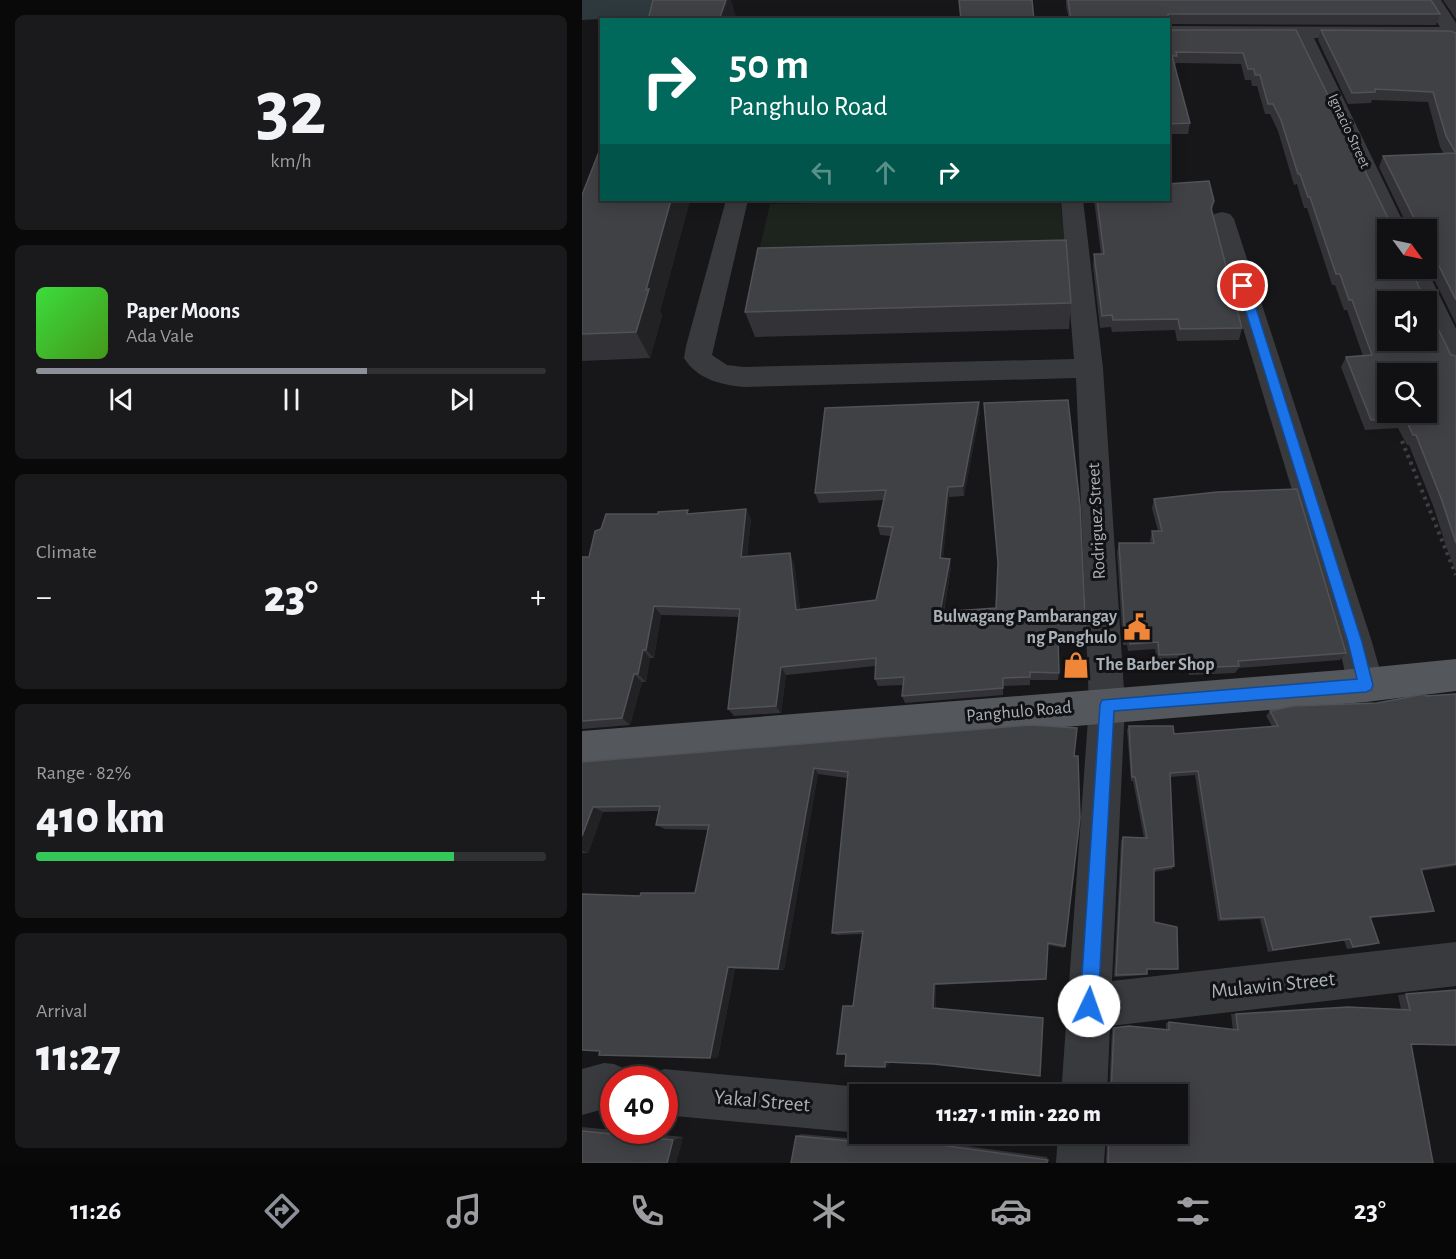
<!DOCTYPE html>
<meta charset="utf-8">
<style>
:root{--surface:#111113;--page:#1a1a1c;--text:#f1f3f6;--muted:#9c9da0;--line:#303133;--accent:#8c9099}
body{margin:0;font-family:"Alegreya Sans",sans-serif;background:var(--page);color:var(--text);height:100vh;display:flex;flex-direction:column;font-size:22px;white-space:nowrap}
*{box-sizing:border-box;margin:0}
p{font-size:20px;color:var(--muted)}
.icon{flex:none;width:33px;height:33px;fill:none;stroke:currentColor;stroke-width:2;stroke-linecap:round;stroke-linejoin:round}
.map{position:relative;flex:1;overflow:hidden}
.panel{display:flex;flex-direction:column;gap:15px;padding:15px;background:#09090a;width:582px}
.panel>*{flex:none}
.top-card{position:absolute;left:18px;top:18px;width:570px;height:183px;border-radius:0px;box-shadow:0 3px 15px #0003,0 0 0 2px var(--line);background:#00695c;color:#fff;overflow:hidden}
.needle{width:39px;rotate:123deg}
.tools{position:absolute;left:795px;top:219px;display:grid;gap:12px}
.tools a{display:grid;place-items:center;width:60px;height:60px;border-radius:0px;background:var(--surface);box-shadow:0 3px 15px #0003,0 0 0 2px var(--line);font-size:30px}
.speed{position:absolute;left:18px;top:1066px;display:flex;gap:12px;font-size:30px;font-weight:700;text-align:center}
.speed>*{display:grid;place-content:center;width:78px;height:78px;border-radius:50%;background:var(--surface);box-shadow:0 3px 15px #0003,0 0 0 2px var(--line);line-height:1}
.speed .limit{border:9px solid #d22;background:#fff;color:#111}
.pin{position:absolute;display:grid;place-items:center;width:51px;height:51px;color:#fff;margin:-26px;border:3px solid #fff;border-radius:50%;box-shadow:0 2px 6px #0007}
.me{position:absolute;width:66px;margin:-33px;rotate:3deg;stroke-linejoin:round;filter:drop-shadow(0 0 4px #0008)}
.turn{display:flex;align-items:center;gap:21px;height:126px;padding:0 30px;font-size:27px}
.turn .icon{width:78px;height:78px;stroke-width:2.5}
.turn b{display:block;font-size:42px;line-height:51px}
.lanes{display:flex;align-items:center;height:57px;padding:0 30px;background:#0003;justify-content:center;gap:30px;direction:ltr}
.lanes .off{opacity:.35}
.big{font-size:45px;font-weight:800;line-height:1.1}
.panel .tile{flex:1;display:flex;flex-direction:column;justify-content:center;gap:9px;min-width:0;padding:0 21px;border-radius:9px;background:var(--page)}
.panel .dial{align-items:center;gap:0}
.dial b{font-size:78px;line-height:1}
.song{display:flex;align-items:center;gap:18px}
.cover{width:72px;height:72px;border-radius:9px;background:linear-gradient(135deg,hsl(120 70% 55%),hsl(100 70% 35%))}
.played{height:6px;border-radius:3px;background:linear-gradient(90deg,var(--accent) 65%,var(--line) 65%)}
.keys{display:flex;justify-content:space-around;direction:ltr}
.heat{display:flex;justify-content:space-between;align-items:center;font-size:33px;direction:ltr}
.charge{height:9px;border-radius:4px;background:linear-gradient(90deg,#34c759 82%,var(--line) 0)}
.trip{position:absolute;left:267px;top:1084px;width:339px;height:60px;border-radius:0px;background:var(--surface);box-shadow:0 3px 15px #0003,0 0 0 2px var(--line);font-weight:800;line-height:60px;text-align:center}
.dock{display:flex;height:96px;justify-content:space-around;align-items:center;background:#070708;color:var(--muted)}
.dock .icon{width:42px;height:42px}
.dock .current{color:var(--accent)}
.dock b{font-size:27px;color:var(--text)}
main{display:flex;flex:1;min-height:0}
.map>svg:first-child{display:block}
</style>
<main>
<section class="panel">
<div class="tile dial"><b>32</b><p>km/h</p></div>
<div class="tile">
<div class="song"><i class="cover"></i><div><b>Paper Moons</b><p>Ada Vale</p></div></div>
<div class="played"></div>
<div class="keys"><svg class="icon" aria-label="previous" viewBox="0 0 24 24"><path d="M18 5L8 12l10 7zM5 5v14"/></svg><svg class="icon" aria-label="pause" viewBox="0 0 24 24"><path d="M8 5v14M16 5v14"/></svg><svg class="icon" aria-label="next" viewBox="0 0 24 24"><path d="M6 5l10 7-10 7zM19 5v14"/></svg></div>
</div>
<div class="tile"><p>Climate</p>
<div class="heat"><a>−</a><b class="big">23°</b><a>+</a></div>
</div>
<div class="tile"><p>Range · 82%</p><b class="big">410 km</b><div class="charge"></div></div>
<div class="tile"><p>Arrival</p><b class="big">11:27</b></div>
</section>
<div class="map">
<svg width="874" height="1163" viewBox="0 0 874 1163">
<rect width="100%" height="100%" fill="#171719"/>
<!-- green -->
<path fill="#1d231d" d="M386,200H478L485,258L174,264L188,204Z"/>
<!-- water -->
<path fill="#2d393c" d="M0,0H76L74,16L0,20Z"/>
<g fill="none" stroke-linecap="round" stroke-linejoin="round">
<!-- path -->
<path stroke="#3e4144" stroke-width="4" stroke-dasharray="3 4.5" stroke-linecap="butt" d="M820,441L874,575"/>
<!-- minor -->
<g fill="#383a3d" fill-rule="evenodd">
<path d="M841,0H859L874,23V44L867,42L865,39L732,38L825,230H806V235L713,38H586V26L858,27Z"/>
<path d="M144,200H166L130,355L145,365L162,367L492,359L479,200H501L521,368L543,705L530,981L874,942V986L528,1026L525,1095H479L507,705L494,378L162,387C139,385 115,379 102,358L104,346Z"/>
<path d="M640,212L648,214L652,219L790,642L802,685L797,697L784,702L771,697L766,685L756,642L628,219L632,214Z"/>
<path d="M820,268H844L874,329V367L864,364L844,322V302H835Z"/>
<path d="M22,1063L32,1064L48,1071L52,1080H32V1110L22,1109L0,1115V1069Z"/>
<path d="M82,1069L278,1087L295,1095H278V1133L82,1115V1080H64L66,1076Z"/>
<path d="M476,1134H524L522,1163H474Z"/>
</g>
<!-- major -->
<path fill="#54585c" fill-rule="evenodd" d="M874,659V691L784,702L0,767V731L784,668Z"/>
</g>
<!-- wall -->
<g fill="#333337">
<path d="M484,0H849L858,14L854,25L586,24V20H487L484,6Z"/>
<path d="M861,0H874V19Z"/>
<path d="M586,29L588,30H714L810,226L823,221L797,167L801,156L862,154L858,147L846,102L790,100L789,103L766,104L736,40L739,30L874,33V324L846,267H844V230H806L839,292L869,355L874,356V572L864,546L852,508L827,445H825L816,428L783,430L759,367L764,357L781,356L765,310H762L753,285H750L725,208H722L715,184L712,185L696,131L688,114H683L675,86H670L669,80H663L659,64L594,63L593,67L608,123L606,134H586Z"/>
<path d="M0,195L108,200L78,311L80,316L68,358L0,361Z"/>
<path d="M512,200H586L632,201L630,212L660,328L657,340L595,341L593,330L530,332L529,327L518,328L511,266L512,254H519Z"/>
<path d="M489,303L487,329L173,337L163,312Z"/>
<path d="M398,412L382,496L367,497L361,558L369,568L362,611L504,638L502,646H476L477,673L476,680H448V685L421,686V695L323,703L320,696L321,685L296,686L293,679V666L204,675L199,713L152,716L146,709L157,617L79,615L72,658H68L64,682H60L48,725L0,729V557H7L76,514H108L164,509L169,519L165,557L212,563L218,609L294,600L309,536L298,535L296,526L302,500L237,503L233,493Z"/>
<path d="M572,499L764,653L758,660L657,668L653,673L607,675L605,661L575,662L573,649L546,651L545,645H541L535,552L537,543H569L568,540L570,531H576L570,508Z"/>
<path d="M874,694V866L840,871L852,911L845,913L788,918L797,943L791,945L765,949L762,940L686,952L678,919L636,921L613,775L588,777L592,866L590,869L572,872V922L596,969L594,970H565V974L563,975L532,977L539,840L541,837L562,838L551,781H549L545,730L547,726L592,734L690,726L684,716L688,711L795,703L844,696Z"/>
<path d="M492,756L483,946L482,948L466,945L463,980L354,985L352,1064L307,1062L306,1066L271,1006L281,934L255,935L250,933L265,778L236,774L202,970L153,969L136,1057L128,1058L18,1051L58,896L113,893L126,830L83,829L74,825L77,811L21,812L6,853H0V762Z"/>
<path d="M874,990L829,1044L851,1163H524L525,1134H596V1095H527L530,1028L547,1026L584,1029V1023L587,1022L651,1030L649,1014L766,1007L819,1009L816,995Z"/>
<path d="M0,1127L32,1130V1131H42L101,1137L94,1163H0Z"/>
<path d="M219,1134L300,1141L301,1137L304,1135L465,1157L466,1160L214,1136Z"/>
</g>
<!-- shaded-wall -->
<g fill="#222225">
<path d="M144,0H149L154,16L153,20H137Z"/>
<path d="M89,200H108L78,311L80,316L68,358L54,332L64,290Z"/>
<path d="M397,402L398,412L382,496L381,486Z"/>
<path d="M366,487L367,497L360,567L358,558Z"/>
<path d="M164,509L169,519L164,566L159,557Z"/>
<path d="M208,553L212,563L219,618L214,610Z"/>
<path d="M368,559L369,568L360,620L358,612Z"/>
<path d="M72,606L79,615L72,658L64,650Z"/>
<path d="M61,650L68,658L64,682L56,674Z"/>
<path d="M199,667L204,675L199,713L194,706Z"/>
<path d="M52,674L60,682L48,725L40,718Z"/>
<path d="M232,768L236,774L202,970L196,969Z"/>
<path d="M11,807L21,812L6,853L0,851V836Z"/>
<path d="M146,967L153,969L136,1057L128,1058Z"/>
<path d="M352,984L354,985V1009L351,1008Z"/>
<path d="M307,1061L306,1066L303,1067V1062Z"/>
<path d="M101,1137L94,1163H85L91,1140Z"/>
</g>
<!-- building -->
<g fill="#404145" stroke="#505257" stroke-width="1.5" fill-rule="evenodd">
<path d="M71,0H144L137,20H66Z"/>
<path d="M377,0H450L452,20H379Z"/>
<path d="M486,0H849L858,14H586V20H489Z"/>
<path d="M586,29L588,30H714L810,226L813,221H830L832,218L801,156L874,153L864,136L851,92L793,89V92L770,93L739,30L868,31L874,33V300L852,256H844V230H806V268H829L839,292L848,294V312L869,355L874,356V543L859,498L834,435H831L823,418L789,420L764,357L790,355L770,300H767L758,274H754L728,197H726L718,174H716L699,120L691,104H686L678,75H673L672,69H666L661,53L594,52L595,56H590L608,123L586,124ZM806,302H844V340H806ZM806,374H844V412H806Z"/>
<path d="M20,144V200H89L64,290L67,289L54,332L0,334V195Z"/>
<path d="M627,181L632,201L629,208L660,328L598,329L596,319L531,320L530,315L520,316L512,254H522L515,200H586V184Z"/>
<path d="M484,240L489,303L163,312L176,248Z"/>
<path d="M486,400L498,505L504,638H476L477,673L448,672V677L421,678V688L320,696L322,677L293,679L294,658L199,667L194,706L146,709L158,609L72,606L64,650H61L56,674H52L40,718L0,721V557H7L13,531L19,529L24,514H76V512L106,510L105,514L164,509L159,557L208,553L214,610L294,600L311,527L296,526L304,490L233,493L243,408L397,402L381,486L366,487L358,558L368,559L358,612L414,608L416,563L402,403Z"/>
<path d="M715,489L764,653L656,661L657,666L610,668L608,654L577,655L576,642L548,644L547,638H543L537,543H572L570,531H580L572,499L635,492Z"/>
<path d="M843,694L844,696L874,694V864L839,869L852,911L788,917L797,943L771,947L768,939L691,950L682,917L639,919L616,771L588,773L592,866L572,869V922L595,927L596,969H565V974L534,975L541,837L565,838L553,777H550L547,726H591L592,734L696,726L688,711L711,706L795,703Z"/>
<path d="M448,725L495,728L492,756H496L498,818L483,946L466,943L464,979L352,984L351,1008L461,1018L458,1076L352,1064L303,1062V1067L263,1066L264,1054H255L261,1006H271L281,931L250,933L266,772L232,768L196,969L146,967L128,1058L17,1055L18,1051L0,1050V894L58,896L59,893H113L127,825H74L78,806L11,807L0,836V762Z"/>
<path d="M874,990V1045L829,1044L851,1163H526L527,1134H596V1095H529L532,1028L547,1026L587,1030V1022L656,1030L654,1014L766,1007L828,1010L824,994Z"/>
<path d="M0,1131L91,1140L85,1163H0Z"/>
<path d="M214,1136L300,1144L301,1137L466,1160L465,1163H209Z"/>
</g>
<!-- route -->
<path fill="#1a73e8" stroke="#114b97" stroke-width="1.5" d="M661,282L667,286L780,642L791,685L789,690L784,692L532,711L516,1006L514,1012L507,1015L501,1012L498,1006L518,705L520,700L775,679L766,642L656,286Z"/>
<!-- icons -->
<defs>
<symbol id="civic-bare" viewBox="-9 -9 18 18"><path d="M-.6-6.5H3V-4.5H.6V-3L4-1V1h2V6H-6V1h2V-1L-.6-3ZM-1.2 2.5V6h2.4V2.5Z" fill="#ef8638" stroke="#121214" stroke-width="2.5" paint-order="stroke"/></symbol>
<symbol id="shop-bare" viewBox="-9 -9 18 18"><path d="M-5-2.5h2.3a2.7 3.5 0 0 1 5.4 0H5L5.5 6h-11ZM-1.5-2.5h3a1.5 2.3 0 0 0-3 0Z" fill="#ef8638" stroke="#121214" stroke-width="2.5" paint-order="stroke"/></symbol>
</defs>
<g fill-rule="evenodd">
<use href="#civic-bare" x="536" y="608" width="38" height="38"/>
<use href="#shop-bare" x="475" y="646" width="38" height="38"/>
</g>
<g text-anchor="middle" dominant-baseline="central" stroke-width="6" stroke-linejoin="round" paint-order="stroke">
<!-- far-street labels -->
<g font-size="15" fill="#a9b1b8" stroke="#121214">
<text transform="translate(767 131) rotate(65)">Ignacio Street</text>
</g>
<!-- street labels -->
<g font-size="18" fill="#a9b1b8" stroke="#121214">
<text transform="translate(515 521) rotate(-93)">Rodriguez Street</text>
<text transform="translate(437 712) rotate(-5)">Panghulo Road</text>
</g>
<!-- poi labels -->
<g font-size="18" font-weight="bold" fill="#a9b1b8" stroke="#121214" text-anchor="end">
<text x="535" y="617">Bulwagang Pambarangay<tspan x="535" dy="21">ng Panghulo</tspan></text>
<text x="514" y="665" text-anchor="start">The Barber Shop</text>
</g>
<!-- near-street labels -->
<g font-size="21" fill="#a9b1b8" stroke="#121214">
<text transform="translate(691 985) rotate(-6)">Mulawin Street</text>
<text transform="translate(180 1101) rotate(5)">Yakal Street</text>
</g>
</g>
</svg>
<div class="tools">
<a><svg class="needle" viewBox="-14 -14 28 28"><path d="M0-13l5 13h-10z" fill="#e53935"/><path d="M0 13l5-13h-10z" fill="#9c9da0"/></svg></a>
<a><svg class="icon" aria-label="sound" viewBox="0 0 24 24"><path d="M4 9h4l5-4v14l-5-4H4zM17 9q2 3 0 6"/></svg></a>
<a><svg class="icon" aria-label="search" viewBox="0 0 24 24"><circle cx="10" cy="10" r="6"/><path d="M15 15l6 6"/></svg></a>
</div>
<div class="speed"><div class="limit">40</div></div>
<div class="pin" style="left:661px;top:286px;background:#d93025"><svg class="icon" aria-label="arrive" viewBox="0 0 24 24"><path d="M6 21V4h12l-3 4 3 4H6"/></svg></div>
<svg class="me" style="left:507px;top:1006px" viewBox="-20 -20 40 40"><circle r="19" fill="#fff"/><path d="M0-13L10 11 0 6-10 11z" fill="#1a73e8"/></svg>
<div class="trip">11:27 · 1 min · 220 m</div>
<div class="top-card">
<div class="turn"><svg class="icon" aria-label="right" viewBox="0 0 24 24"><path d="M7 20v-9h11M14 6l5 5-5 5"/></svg><div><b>50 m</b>Panghulo Road</div></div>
<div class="lanes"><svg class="icon off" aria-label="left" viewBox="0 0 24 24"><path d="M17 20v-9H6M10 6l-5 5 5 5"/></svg><svg class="icon off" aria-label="ahead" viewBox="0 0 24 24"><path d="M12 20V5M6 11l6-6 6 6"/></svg><svg class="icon" aria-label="right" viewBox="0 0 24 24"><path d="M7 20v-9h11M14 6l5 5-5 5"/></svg></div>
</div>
</div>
</main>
<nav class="dock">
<b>11:26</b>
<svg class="icon current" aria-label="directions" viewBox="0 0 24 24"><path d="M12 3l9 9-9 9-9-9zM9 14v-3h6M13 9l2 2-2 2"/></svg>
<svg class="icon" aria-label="music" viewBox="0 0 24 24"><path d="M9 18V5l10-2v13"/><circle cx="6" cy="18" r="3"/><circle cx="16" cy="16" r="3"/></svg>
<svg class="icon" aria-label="phone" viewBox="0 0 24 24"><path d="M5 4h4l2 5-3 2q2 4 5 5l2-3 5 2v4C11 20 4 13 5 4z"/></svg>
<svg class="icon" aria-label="climate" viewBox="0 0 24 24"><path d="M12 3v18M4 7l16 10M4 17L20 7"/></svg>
<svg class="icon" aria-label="car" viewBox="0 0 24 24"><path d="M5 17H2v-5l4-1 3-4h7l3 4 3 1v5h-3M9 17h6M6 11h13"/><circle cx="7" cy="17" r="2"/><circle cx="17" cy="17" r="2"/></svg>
<svg class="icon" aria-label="filters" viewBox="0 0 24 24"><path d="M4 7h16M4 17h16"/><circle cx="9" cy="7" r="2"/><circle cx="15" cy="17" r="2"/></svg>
<b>23°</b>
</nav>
